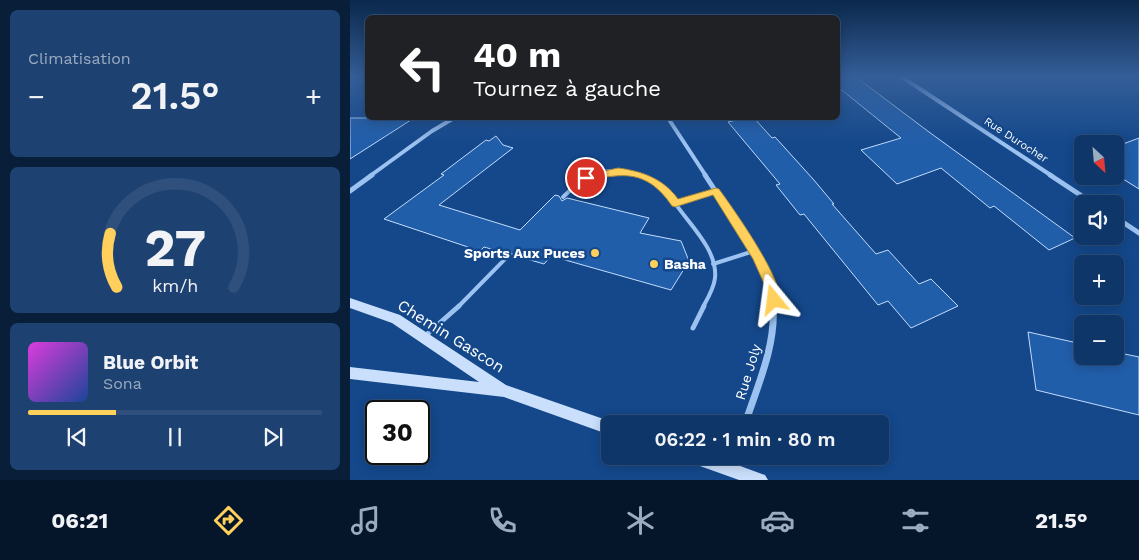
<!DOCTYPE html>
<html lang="fr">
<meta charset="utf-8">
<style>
:root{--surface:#0f3668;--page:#1d4171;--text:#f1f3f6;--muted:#9babc0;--line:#2f507c;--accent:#ffd05b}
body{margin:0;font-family:"Work Sans",sans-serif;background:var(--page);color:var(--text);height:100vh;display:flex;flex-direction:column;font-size:19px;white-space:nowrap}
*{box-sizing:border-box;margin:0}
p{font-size:16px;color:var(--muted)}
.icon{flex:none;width:28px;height:28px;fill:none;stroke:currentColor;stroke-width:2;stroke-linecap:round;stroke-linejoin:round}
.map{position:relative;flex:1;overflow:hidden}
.details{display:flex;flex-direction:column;gap:10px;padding:10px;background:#081e39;width:350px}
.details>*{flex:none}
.banner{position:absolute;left:15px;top:15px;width:475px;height:105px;border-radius:8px;box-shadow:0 2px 12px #0003,0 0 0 1px var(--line);background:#202124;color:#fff;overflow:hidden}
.needle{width:32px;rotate:154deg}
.buttons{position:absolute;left:724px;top:135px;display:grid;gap:10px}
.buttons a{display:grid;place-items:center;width:50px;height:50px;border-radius:8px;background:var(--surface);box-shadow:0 2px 12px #0003,0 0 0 1px var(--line);font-size:25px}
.speed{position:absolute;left:15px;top:400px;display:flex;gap:10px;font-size:25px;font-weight:700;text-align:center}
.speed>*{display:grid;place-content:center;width:65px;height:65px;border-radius:50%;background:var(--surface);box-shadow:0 2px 12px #0003,0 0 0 1px var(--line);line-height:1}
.speed .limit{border:2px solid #111;border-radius:8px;background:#fff;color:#111}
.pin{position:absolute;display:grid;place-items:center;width:42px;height:42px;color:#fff;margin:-21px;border:2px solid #fff;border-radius:50%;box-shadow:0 1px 5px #0007}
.me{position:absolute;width:55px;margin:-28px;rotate:344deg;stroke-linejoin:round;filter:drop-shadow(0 0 4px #0008)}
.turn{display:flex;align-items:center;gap:18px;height:105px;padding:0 25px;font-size:22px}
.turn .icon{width:65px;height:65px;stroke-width:2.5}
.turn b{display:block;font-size:35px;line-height:42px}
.big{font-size:38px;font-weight:600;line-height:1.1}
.details .tile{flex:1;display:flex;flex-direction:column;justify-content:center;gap:8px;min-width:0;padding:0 18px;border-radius:8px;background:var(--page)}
.details .dial{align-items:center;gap:0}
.dial svg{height:130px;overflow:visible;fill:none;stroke:var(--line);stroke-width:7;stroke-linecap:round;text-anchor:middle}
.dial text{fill:var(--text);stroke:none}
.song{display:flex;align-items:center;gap:15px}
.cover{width:60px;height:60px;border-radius:8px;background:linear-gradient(135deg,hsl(300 70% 55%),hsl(220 70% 35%))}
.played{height:5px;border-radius:2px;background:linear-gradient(90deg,var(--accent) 30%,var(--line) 30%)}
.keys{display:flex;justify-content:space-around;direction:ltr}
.heat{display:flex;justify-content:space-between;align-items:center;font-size:28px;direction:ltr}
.trip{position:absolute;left:251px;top:415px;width:288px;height:50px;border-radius:8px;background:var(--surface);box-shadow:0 2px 12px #0003,0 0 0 1px var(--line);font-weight:600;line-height:50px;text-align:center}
.dock{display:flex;height:80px;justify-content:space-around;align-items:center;background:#06162a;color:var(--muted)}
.dock .icon{width:35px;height:35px}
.dock .selected{color:var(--accent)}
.dock b{font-size:22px;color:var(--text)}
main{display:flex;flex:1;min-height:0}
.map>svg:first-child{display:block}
</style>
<main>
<section class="details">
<div class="tile"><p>Climatisation</p>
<div class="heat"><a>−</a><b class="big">21.5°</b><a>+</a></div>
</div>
<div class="tile dial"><svg viewBox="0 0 100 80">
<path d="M14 69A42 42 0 1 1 86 69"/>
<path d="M14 69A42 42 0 0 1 10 36" stroke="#ffd05b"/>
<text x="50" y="56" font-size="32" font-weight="700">27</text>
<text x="50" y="72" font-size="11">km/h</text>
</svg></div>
<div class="tile">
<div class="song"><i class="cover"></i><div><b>Blue Orbit</b><p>Sona</p></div></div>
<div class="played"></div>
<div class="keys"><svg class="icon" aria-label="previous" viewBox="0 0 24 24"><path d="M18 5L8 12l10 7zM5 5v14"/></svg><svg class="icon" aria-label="pause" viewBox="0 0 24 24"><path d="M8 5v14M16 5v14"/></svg><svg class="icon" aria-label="next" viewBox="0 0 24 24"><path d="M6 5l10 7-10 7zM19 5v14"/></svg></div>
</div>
</section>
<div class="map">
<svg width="789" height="480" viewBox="0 0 789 480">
<rect width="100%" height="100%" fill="#14488b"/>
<!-- building -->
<g fill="#215eaa" stroke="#c2dcfc">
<path d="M490,77H506L579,132L725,238L699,250L644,206L640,208L591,168L547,184L511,150L551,138L488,87V80Z"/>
<path d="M0,118H64L0,159Z"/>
<path d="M395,118H404L422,138L425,137L463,179L484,204H482L526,254L538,250L569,284L581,279L608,306L561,328L538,301L528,305L454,214L450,215L426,185L430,184L378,122Z"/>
<path d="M146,136L153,145L163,148L89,205L170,230L205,195L209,196L212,201L217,198L299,218L290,233L331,241L339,261L321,290L201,256L194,264L163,255L160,250L155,253L134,247L130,251L34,219L94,175L91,174L136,140L139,141Z"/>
<path d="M789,138V189L765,174V147Z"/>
<path d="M678,332L732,344V356H765V352L789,357V415L686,390Z"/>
</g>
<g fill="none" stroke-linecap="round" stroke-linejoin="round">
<!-- lane-far2 -->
<path stroke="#9bc2f0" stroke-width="3" d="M239,176C256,168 275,170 292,176"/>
<!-- lane-far1 -->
<g stroke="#9bc2f0" stroke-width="4">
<path d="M288,175L306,184L325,203"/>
<path d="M213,197L230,181L242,175"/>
<path d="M363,264L404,251"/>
<path d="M108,307L160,254"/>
<path d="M353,307C358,298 364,288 365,278C368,250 339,224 325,203L366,191"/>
</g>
<!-- lane -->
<g stroke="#9bc2f0" stroke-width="5">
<path d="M343,328L354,306"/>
<path d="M75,336L109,306"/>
</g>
<!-- street-far2 -->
<g stroke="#9bc2f0" stroke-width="4">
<path d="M552,77L702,176"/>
<path d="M318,118L356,176"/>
<path d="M20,176L82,131L104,118"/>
</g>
<!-- street-far1 -->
<g stroke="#9bc2f0" stroke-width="5">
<path d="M355,175L409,258L422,288L423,307"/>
<path d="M700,175L744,204"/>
<path d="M0,191L22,175"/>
<path d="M765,217L789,233"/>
</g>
<!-- street -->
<g stroke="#9bc2f0" stroke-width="7">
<path d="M395,424C407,387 426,346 423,306"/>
<path d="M382,468L385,456"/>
</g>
<!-- secondary -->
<g fill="#cadffb" fill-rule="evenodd">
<path d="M0,298L50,315L156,385L265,423L260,424V435L154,397L0,379V367L129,382L42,323L0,308Z"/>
<path d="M334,456H363L415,475L418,480H389L336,461Z"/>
</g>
</g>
<!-- sky -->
<linearGradient id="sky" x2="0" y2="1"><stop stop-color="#0b284c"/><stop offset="0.53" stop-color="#345e98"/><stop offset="1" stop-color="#345e98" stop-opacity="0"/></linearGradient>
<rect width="789" height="144" fill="url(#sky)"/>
<!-- route -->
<path fill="#ffd05b" stroke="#a6873b" d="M268,168C291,171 313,178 328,199L366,188L369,189C382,207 438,285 429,304L424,306L420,304L416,288L403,259L363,195L325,207L322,206C297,169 273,173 236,181L231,178L232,176Z"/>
<!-- markers -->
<g fill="#ffd05b" stroke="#14488b" stroke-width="2">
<circle cx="245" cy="253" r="5"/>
<circle cx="304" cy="264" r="5"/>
</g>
<g text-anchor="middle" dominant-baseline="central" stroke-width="5" stroke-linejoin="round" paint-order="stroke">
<!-- far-street labels -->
<g font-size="11" fill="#fff" stroke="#14488b">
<text transform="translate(666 140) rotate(33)">Rue Durocher</text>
</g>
<!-- poi labels -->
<g font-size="14" font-weight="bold" fill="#fff" stroke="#14488b" text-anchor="end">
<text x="235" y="253">Sports Aux Puces</text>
<text x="314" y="264" text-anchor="start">Basha</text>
</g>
<!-- street labels -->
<g font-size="14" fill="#fff" stroke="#14488b">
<text transform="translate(398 372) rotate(-73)">Rue Joly</text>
</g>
<!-- near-street labels -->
<g font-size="16" fill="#fff" stroke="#14488b">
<text transform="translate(101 336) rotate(32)">Chemin Gascon</text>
</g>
</g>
</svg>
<div class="buttons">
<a><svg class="needle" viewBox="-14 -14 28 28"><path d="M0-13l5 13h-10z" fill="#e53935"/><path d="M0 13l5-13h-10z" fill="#9babc0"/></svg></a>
<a><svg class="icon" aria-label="sound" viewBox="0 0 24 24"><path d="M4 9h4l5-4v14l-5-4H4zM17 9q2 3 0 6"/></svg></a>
<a>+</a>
<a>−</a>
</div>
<div class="speed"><div class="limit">30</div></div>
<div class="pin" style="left:236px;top:178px;background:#d93025"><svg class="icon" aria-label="arrive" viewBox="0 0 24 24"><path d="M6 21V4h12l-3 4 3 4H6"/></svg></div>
<svg class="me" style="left:424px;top:300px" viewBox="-20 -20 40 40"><path d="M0-17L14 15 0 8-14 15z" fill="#ffd05b" stroke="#fff" stroke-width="4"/></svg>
<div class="trip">06:22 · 1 min · 80 m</div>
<div class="banner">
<div class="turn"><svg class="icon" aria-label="left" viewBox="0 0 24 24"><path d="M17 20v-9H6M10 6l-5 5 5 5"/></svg><div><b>40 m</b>Tournez à gauche</div></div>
</div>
</div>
</main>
<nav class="dock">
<b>06:21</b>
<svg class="icon selected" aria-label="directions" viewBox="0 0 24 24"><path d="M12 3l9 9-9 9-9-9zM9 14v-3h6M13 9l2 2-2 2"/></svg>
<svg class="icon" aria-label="music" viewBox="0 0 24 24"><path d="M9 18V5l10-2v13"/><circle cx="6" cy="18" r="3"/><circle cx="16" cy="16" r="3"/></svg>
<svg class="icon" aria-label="phone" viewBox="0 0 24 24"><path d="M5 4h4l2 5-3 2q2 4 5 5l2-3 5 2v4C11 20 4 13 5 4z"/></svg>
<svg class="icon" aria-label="climate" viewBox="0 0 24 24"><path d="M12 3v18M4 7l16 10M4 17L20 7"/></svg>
<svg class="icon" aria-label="car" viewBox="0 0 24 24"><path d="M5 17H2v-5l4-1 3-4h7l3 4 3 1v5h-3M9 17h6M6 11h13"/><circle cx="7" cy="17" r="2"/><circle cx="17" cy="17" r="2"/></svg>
<svg class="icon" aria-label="filters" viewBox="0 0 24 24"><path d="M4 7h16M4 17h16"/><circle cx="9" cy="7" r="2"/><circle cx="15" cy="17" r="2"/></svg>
<b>21.5°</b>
</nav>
